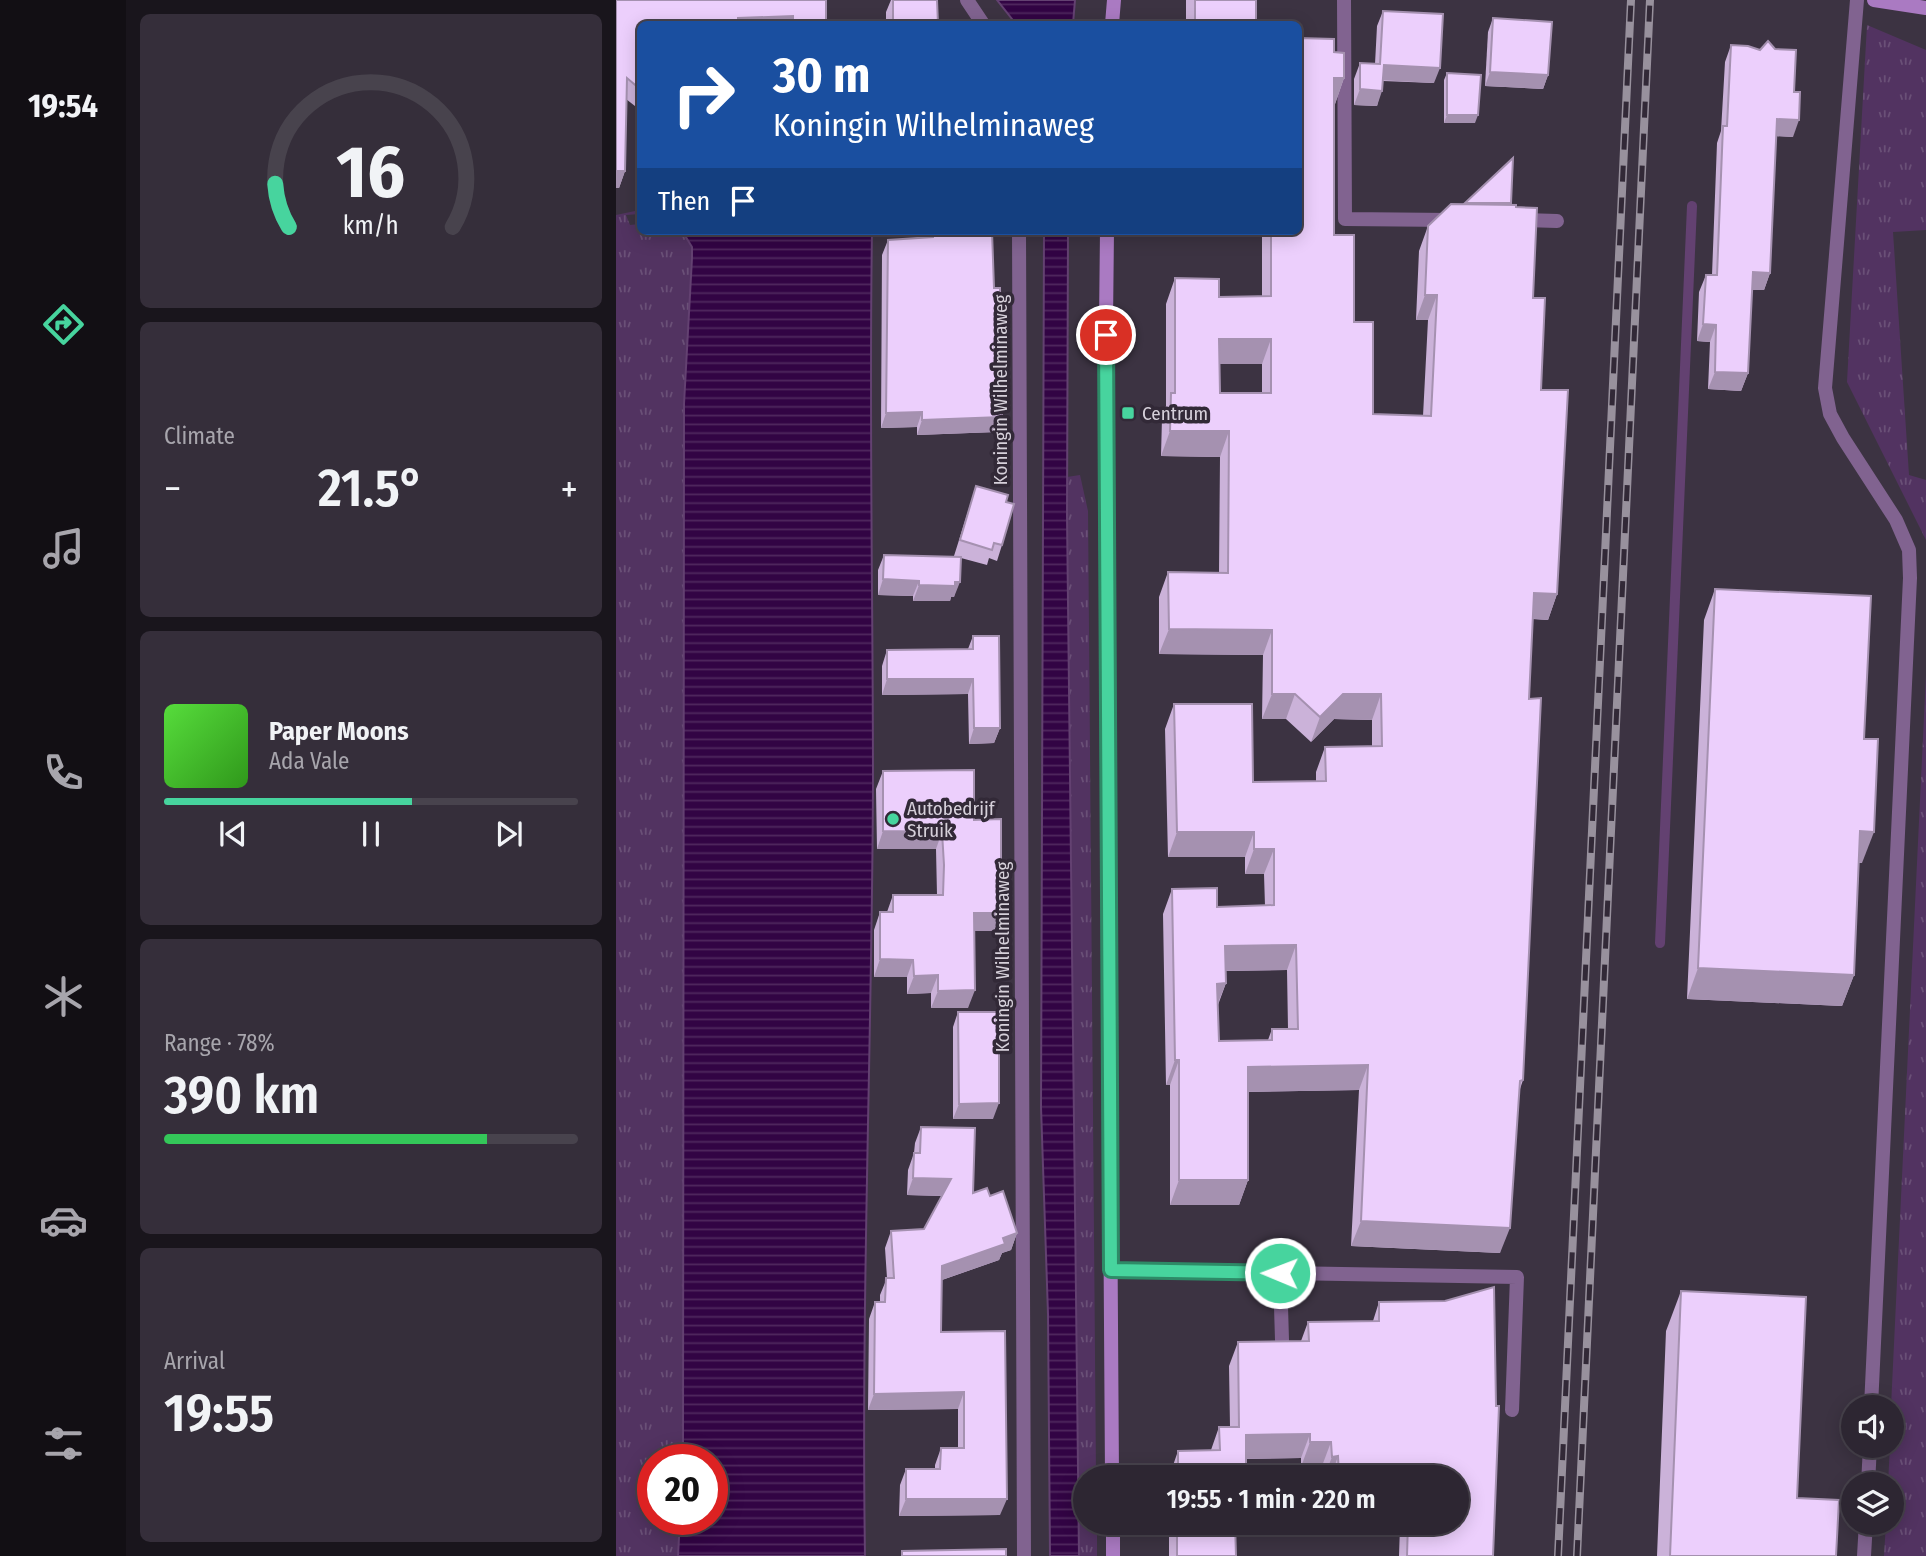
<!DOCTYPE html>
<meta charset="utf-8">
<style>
:root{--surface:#2d2632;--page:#352e3a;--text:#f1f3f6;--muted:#a7a5ac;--line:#48434d;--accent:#47d49e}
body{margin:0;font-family:"Fira Sans Condensed",sans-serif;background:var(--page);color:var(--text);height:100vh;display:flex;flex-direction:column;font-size:26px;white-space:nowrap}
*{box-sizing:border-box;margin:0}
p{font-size:23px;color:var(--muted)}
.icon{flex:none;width:38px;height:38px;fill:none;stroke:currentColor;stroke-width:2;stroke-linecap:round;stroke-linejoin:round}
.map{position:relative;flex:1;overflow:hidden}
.sheet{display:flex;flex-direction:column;gap:14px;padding:14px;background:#19151c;width:490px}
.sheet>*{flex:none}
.top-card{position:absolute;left:21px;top:21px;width:665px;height:214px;border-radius:10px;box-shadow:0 4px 18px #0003,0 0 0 2px var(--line);background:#1a4fa0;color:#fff;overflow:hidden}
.controls{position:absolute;left:1225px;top:1395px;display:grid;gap:14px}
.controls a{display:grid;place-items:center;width:63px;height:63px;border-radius:50%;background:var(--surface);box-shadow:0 4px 18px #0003,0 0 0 2px var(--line);font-size:35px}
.speed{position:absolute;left:21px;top:1444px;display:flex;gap:14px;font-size:35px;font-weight:700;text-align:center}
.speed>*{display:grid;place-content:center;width:91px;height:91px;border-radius:50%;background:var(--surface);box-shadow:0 4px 18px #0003,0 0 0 2px var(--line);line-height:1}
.speed .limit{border:10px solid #d22;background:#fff;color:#111}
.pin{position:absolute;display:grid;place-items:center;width:60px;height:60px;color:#fff;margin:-30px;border:4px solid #fff;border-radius:50%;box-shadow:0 2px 7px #0007}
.me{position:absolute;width:77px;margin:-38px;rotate:271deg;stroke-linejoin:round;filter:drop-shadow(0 0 5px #0008)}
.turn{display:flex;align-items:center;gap:24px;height:147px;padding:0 21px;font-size:32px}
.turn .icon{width:91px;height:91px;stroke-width:2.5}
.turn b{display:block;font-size:49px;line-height:60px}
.then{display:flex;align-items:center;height:66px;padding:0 21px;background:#0003;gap:14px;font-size:26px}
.big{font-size:52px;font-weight:600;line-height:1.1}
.sheet .card{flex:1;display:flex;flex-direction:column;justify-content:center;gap:10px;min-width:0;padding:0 24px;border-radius:10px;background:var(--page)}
.sheet .dial{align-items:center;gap:0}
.dial svg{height:182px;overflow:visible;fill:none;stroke:var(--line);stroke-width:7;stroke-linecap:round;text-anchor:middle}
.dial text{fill:var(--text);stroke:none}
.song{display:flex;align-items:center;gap:21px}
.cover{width:84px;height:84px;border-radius:10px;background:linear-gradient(135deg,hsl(110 70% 55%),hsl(110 70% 35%))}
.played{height:7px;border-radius:4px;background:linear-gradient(90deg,var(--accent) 60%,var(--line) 60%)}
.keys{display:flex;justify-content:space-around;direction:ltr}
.heat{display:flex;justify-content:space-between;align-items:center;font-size:38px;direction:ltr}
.charge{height:10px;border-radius:5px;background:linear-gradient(90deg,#34c759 78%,var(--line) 0)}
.trip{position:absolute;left:457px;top:1465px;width:396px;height:70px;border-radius:35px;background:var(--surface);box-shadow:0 4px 18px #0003,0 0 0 2px var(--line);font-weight:600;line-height:70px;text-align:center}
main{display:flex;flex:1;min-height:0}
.menu{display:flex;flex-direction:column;width:126px;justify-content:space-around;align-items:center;background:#120f14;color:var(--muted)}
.menu .icon{width:49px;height:49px}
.menu .on{color:var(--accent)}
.menu b{font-size:32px;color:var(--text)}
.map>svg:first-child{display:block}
</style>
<main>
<nav class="menu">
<b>19:54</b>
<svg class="icon on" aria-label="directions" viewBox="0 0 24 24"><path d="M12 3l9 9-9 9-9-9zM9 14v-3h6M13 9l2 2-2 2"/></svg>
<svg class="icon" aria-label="music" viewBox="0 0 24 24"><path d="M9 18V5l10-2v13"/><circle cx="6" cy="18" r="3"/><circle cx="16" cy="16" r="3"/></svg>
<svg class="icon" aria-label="phone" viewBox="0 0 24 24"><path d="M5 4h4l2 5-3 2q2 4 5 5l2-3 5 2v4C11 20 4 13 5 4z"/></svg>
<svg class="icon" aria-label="climate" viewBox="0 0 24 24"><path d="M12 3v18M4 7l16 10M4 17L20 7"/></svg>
<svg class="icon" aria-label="car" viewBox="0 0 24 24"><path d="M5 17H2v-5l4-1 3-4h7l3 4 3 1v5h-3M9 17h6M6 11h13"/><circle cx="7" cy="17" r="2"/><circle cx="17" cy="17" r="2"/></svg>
<svg class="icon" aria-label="filters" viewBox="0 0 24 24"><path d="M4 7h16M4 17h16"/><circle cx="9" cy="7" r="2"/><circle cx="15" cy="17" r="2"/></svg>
</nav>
<section class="sheet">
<div class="card dial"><svg viewBox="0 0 100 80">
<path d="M14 69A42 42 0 1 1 86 69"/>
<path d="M14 69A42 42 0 0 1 8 50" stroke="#47d49e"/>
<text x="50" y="56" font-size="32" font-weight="700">16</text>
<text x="50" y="72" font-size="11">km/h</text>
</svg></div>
<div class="card"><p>Climate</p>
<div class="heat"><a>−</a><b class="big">21.5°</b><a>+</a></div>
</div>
<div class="card">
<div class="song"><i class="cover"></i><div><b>Paper Moons</b><p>Ada Vale</p></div></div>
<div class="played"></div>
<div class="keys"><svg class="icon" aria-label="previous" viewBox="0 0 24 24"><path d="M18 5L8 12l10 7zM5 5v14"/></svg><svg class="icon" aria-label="pause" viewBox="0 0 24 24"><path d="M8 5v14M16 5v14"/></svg><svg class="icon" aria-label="next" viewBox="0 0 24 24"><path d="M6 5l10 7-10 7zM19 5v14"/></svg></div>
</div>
<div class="card"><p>Range · 78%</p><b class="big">390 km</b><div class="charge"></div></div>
<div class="card"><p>Arrival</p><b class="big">19:55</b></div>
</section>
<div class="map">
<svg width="1310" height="1556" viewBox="0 0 1310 1556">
<defs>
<pattern id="grass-tufts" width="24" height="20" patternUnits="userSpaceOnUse" patternTransform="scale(1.75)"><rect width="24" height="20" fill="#523361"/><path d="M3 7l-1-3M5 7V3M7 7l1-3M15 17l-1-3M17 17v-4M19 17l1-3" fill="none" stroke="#6a5077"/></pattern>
<pattern id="water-rules" width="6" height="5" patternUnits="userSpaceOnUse" patternTransform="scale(1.75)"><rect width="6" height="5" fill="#320444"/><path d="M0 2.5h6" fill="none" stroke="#4f285e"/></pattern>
</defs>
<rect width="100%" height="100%" fill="#3c3342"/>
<!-- grass -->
<g fill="url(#grass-tufts)">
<path d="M1251,25L1310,50V230L1277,232L1293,475L1310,480V540L1231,382Z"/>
<path d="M24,210V214L10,215L14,225L24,224V231H55L68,234L76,247V258L68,404V1434L67,1459L37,1460V1519H64L62,1556H0V215Z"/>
<path d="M464,475L472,511L480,1477H469V1522L481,1523V1556H463L451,477Z"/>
<path d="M1310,675V1556H1268L1270,1523L1276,1522V1484H1272L1274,1446H1276L1275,1407Z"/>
</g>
<!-- water -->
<g fill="url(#water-rules)" stroke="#634171" stroke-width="2">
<path d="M381,0H459L457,24H400Z"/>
<path d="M55,231H256C253,415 257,599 257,784C256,1041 245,1299 249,1556H62L64,1519H96V1460L67,1459L68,404L76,258V247L68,234Z"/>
<path d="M428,231H452L451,516L463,1556H434L432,1314L425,1107Z"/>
</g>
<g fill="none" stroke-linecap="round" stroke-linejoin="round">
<!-- stream -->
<path stroke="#634171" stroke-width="10" d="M1044,943L1076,206"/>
<!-- lane -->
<g stroke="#816390" stroke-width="14">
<path d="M728,0L729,219L835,220"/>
<path d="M1241,0L1209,388L1214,414L1227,438L1280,520L1293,550L1294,578L1255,1407"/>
<path d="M904,220L941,221"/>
<path d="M495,1270L901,1277L896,1410"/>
<path d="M664,1273L666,1340"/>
<path d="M1252,1484L1254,1446"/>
<path d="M1248,1556L1250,1522"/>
</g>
<!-- street -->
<g stroke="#816390" stroke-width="14">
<path d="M351,0L367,24"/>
<path d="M403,231L408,1556"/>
</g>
<!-- secondary -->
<g stroke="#aa7ac2" stroke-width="14">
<path d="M1258,0L1310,8"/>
<path d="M496,24L498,0"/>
<path d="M491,231L489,413L496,1477"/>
<path d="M497,1522V1556"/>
</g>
<defs>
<g id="rail">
<path d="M942,1556L1015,0"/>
<path d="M961,1556L1034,0"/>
</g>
</defs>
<!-- rail casing -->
<use href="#rail" stroke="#98919d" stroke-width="8"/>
<!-- rail -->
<use href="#rail" stroke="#322937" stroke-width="5" stroke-dasharray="16" stroke-linecap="butt"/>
</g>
<!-- wall -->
<g fill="#cbb2d9" fill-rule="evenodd">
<path d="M0,0H210V24H24V110L10,99L9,171L3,188Z"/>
<path d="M275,0H321L322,24H270V12Z"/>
<rect x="570" y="0" width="70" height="24"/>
<path d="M767,11L818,83L767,81L761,106L738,105V79L744,63L759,64L761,26Z"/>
<path d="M877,18L932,75L927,89L869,86L872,32Z"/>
<path d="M1115,45L1177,137L1160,136L1154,273L1148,290H1136L1132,373L1125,391L1092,389L1094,342L1081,341L1083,292L1090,275H1096L1101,143L1105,131L1109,62Z"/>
<path d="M718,52L728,78L719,104H718V235L738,322L757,414L807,416L812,320H800L803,251L812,226L895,203L894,205L917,298L941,594L932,620L916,619L913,699L907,1080L903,1092L884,1253L735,1246L743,1090L632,1092V1180L623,1205H554V1085H550L547,914L556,889L601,907L649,906L648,874H629V857H552L549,729L558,704L637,782L700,781V772L709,747L756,746V720L718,719L695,742L670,719H646L647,655L543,654V597L552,572L603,573L604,457L545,456L546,418L550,406V304L559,278L603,297L646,296V237H546V231H682ZM604,364H646V393H604ZM671,970L672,1029H656L652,1040L603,1041L602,1005L610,983V971Z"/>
<path d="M831,73L859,123H828V80Z"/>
<path d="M311,231H376L378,288L386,417L380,432L301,435V427L265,428L266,255L272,240L311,237Z"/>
<path d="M360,486L390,502L386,545L381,561L373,558L371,565L345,558L338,597H335L334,601H297V596L262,595V570L268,555L342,557L338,556Z"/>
<path d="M1099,589L1248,739L1246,863H1243L1238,975L1226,1006L1071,999L1088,620Z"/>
<path d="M357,636L384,728L378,743L353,744L352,694L266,695V666L271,650L352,649Z"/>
<path d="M267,771L358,820L385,913L378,931H358L352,1008H315V993L291,994V977H258V930L264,912H271L277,895H321L320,849H261L260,789Z"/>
<path d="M342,1012L377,1119H337V1027Z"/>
<path d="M305,1127L357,1193L374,1196L401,1233L395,1250L386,1253L383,1260L326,1280L325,1332L389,1331L384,1515L283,1516L284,1485L290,1469H319V1465L325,1448H342V1409L252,1410L253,1319L259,1302H264V1295L271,1278L269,1248L275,1231L308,1229L326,1196L291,1195L292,1170L298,1153L299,1143Z"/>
<path d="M1065,1291L1181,1498L1220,1556H1041L1050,1331Z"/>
<path d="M763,1302L877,1556H783L784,1526L716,1531V1522H840V1477H707L706,1466L685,1467V1458L630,1459V1477H553L562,1451L595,1450L603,1427H614L613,1366L622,1342L685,1341L692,1322L757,1321Z"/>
<path d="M553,1522H625L621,1532H619L620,1556H553Z"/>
</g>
<!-- shaded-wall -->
<g fill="#a591b0">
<path d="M177,16L174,24H120L122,18Z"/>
<path d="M40,20L94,21L93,24H38Z"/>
<path d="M579,20H609L607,24H578Z"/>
<path d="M768,65L824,68L818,83L762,80Z"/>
<path d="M874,72L932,75L927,89L869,86Z"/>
<path d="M718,78H728L719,104L709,103Z"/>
<path d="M744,89L766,91L761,106L738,105Z"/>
<path d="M831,115H862L859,123H828Z"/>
<path d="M1161,119L1183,120L1177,137L1154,136Z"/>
<path d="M0,171H9L3,188H0Z"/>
<path d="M849,203H895L892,211L846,210Z"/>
<path d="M549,231H648L646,237H546Z"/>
<path d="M1137,272L1154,273L1148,290H1130Z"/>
<path d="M809,295H821L812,320H800Z"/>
<path d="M1087,324L1100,325L1094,342L1081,341Z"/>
<path d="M603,339H655L646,364H594Z"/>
<path d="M1099,372L1132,373L1125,391L1092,389Z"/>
<path d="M306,412L301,427L265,428L270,413Z"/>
<path d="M386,417L380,432L301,435L306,420Z"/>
<path d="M554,431H613L604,457L545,456Z"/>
<path d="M267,579L303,581L297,596L262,595Z"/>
<path d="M339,582H344L338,597H335L334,601H297L303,585Z"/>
<path d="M918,593L941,594L932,620L908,618Z"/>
<path d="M553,629L656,630L647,655L543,654Z"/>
<path d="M271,679H357L352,694L266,695Z"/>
<path d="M656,694H679L670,719H646Z"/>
<path d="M727,694H765L756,720L718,719L695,742L704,717Z"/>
<path d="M358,728H384L378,743L353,744Z"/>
<path d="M267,831L326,832L320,849H261Z"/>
<path d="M1244,831L1258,832L1246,863L1233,862Z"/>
<path d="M561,832H638L629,857H552Z"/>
<path d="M638,849H658L648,874H629Z"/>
<path d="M358,913H385L378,931H351Z"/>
<path d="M680,945L671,970L600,971L609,946Z"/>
<path d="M264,959L297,960L291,977H258Z"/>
<path d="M1082,968L1238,975L1226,1006L1071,999Z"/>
<path d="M322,975L315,993L291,994L298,976Z"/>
<path d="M610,983L600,1008L601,984Z"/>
<path d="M359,990L352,1008H315L322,991Z"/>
<path d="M559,1060H563L554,1085H550Z"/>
<path d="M752,1065L743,1090L623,1092L632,1067Z"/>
<path d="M383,1103L377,1119H337L343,1104Z"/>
<path d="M297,1178L335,1179L329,1196L291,1195Z"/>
<path d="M563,1180H632L623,1205H554Z"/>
<path d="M745,1221L894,1228L884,1253L735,1246Z"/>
<path d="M401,1233L395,1250L386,1253L383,1260L320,1282L326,1266L387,1238Z"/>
<path d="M348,1392L342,1409L252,1410L258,1394Z"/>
<path d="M694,1434L685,1458L622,1459L630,1435Z"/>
<path d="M694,1442H715L706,1466L685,1467Z"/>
<path d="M722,1456L715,1477H708L716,1457Z"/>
<path d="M290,1499H391L384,1515L283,1516Z"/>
<path d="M614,1522H625L621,1532H610Z"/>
<path d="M719,1522H785L784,1526L716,1531Z"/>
</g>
<!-- building -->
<g fill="#eccffc" stroke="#a591b0" stroke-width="2" fill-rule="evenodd">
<path d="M0,0H210V24H177V16L122,18V24H95L94,21L40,20L39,24H24V89L11,78L9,171H0Z"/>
<path d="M277,0H321L322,24H277Z"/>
<path d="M579,0H640V24H609V20H579Z"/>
<path d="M767,11L827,14L824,68L768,65L766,91L744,89V63L764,64Z"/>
<path d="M877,18L936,22L932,75L874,72Z"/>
<path d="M682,38L718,39V52L728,53V78H718V235H738V322H757V414L815,416L821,295H809L812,226L835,204L900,205V207L921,208L917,298H929L925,390H952L941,594L918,593L913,699L925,698L907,1080L904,1081L894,1228L745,1221L752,1065L632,1067V1180H563V1060H559L556,889L601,888V907L658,905V849H638V832H561L558,704H636L637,782L710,781L709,747L766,746L765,694H727L704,717L679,694H656V630L553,629L552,572L612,573L613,431H554L555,393H559V278L603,279V297L655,296V231H682ZM603,339H655V393H604ZM680,945L682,1029H656V1040L603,1041L601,984L610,983L609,946Z"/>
<path d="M1152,41L1159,49L1180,50L1178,92H1184L1183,120L1161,119L1154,273L1137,272L1132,373L1099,372L1100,325L1087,324L1090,275H1101L1107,126H1111L1115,45L1132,46L1144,50Z"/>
<path d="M831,73L865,75L862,115H831Z"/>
<path d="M897,158L895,203H849Z"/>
<path d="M317,231H376L378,288H384L386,417L306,420V412L270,413L272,240L317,237Z"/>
<path d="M360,486L392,495L390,502L398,504L386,545L378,543L376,550L344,540Z"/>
<path d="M268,555L345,557L344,582H339V586L303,585V581L267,579Z"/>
<path d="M1099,589L1255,596L1248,739H1262L1258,832L1244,831L1238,975L1082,968Z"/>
<path d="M357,636H383L384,728H358L357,679H271V650L357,649Z"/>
<path d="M358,770V820L385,819V913H358L359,990L322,991V975L298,976L297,960L264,959V912H277V895H327L328,865L326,832L267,831V771Z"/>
<path d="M342,1012H383V1103L343,1104Z"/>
<path d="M305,1127L359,1128L357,1193L371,1188L374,1196L387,1191L401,1233L387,1238L389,1244L326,1266L325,1332L389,1331L391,1499H290V1469H324L325,1448H348V1392L258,1394L259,1302H269L270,1278H278L275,1231L308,1229L335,1179L297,1178L298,1153H304Z"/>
<path d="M878,1287L880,1406H883L877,1556H791L792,1522H840V1477H723L722,1456L716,1457L715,1442H694V1434L630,1435V1477H562V1451L604,1450L603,1427H623L622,1342L693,1341L692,1322L763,1321V1302L829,1301Z"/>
<path d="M1065,1291L1190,1297L1181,1498L1223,1500L1220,1556H1054Z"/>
<path d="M561,1522H619L620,1556H561Z"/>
<path d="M390,1549V1556H286V1551Z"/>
</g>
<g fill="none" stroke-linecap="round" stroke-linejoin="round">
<defs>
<path id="route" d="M490,335L495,1270L664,1273"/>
</defs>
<!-- route casing -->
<use href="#route" stroke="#2e8a67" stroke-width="18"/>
<!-- route -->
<use href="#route" stroke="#47d49e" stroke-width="12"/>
</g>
<!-- markers -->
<g fill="#47d49e" stroke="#322937" stroke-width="2.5">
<rect x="505" y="406" width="14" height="14" rx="3.5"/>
<circle cx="277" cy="819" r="7"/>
</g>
<g text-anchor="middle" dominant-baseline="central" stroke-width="7" stroke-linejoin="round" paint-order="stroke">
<!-- street labels -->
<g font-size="19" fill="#d6d0da" stroke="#322937">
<text transform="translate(384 390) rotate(-90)">Koningin Wilhelminaweg</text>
<text transform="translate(386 957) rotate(-90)">Koningin Wilhelminaweg</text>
</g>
<!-- poi labels -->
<g font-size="19" fill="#d6d0da" stroke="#322937" text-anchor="start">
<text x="526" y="413">Centrum</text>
<text x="291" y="808">Autobedrijf<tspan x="291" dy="22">Struik</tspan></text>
</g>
</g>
</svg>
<div class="controls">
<a><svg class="icon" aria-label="sound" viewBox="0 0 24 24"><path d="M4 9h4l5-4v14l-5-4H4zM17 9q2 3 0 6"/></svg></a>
<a><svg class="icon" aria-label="layers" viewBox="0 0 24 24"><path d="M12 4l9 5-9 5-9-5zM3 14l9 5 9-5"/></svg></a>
</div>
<div class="speed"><div class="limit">20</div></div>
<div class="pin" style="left:490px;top:335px;background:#d93025"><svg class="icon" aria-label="arrive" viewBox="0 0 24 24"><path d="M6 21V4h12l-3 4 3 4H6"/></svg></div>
<svg class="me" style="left:664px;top:1273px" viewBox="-20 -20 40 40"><circle r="17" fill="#47d49e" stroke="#fff" stroke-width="3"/><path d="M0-11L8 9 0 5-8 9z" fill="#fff"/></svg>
<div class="trip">19:55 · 1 min · 220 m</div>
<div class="top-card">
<div class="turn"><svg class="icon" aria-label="right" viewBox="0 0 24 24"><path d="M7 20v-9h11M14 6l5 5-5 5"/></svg><div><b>30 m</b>Koningin Wilhelminaweg</div></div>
<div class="then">Then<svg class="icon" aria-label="arrive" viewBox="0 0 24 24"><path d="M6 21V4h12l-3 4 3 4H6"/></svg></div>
</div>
</div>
</main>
